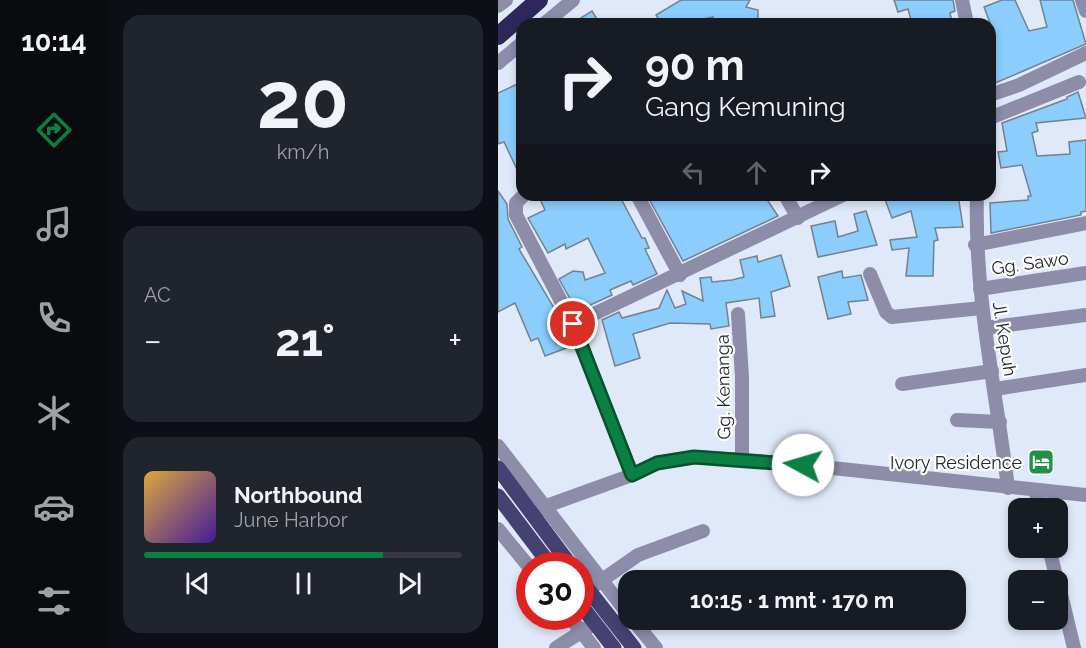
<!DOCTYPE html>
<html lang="id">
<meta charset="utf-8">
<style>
:root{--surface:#171b24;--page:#20242c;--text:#f1f3f6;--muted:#9ea1a6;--line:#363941;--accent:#0b8043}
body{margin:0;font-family:Raleway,sans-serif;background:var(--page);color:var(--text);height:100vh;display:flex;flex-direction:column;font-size:22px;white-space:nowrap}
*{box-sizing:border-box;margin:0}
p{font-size:20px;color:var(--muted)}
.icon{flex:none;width:33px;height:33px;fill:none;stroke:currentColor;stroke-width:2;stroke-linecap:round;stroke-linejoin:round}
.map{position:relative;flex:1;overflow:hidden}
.panel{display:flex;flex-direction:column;gap:15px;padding:15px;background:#0d0f14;width:390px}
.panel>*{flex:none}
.hud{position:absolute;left:18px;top:18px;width:480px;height:183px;border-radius:18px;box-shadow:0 3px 9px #0003;background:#171b24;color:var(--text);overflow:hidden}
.tools{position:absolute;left:510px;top:498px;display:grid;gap:12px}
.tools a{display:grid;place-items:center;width:60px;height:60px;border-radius:12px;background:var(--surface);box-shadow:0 3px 9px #0003;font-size:30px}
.speed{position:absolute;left:18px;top:552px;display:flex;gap:12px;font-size:30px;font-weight:700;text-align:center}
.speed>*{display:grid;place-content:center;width:78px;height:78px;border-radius:50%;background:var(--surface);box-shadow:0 3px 9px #0003;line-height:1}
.speed .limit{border:9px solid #d22;background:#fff;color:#111}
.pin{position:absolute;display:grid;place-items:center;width:51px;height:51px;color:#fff;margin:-26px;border:3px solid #fff;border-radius:50%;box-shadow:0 2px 6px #0007}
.me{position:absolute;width:66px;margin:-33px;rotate:276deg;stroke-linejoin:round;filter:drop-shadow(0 0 4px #0008)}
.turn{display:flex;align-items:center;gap:21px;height:126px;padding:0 30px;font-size:27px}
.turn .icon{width:78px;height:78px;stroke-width:2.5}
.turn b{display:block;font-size:42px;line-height:51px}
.lanes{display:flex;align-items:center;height:57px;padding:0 30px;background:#0003;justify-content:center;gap:30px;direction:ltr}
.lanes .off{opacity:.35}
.big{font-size:45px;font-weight:700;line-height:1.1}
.panel .tile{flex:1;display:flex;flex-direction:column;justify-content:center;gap:9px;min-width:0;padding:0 21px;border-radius:18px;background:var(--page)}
.panel .dial{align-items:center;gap:0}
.dial b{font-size:78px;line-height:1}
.song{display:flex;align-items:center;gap:18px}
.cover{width:72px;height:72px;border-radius:9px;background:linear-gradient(135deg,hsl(40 70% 55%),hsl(260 70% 35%))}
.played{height:6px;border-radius:3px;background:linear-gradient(90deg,var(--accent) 75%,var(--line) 75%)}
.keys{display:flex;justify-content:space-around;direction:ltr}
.heat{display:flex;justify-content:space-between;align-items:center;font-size:33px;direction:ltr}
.trip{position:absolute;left:120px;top:570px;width:348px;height:60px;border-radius:18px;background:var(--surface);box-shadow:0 3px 9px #0003;font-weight:700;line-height:60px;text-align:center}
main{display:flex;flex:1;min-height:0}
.tab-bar{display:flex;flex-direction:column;width:108px;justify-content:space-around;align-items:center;background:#090b0e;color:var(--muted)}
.tab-bar .icon{width:42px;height:42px}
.tab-bar .current{color:var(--accent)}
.tab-bar b{font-size:27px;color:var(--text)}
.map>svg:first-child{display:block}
</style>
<main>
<nav class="tab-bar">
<b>10:14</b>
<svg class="icon current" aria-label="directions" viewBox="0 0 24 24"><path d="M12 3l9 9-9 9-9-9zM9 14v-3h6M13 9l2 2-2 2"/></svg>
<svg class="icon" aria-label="music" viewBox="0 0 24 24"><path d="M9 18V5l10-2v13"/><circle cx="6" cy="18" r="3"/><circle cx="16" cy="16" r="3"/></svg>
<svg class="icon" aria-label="phone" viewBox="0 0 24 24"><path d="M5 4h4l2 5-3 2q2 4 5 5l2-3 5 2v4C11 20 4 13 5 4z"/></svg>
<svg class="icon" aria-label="climate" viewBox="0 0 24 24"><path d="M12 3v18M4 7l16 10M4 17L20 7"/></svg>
<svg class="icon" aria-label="car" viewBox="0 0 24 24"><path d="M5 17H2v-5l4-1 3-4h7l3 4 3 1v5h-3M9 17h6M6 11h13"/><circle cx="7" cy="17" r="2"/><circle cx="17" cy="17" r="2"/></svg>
<svg class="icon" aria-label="filters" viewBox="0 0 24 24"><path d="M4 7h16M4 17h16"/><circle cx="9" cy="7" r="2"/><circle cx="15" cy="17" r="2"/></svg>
</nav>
<section class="panel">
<div class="tile dial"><b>20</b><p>km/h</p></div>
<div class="tile"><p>AC</p>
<div class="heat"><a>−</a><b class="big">21°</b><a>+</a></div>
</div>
<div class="tile">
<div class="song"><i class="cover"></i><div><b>Northbound</b><p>June Harbor</p></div></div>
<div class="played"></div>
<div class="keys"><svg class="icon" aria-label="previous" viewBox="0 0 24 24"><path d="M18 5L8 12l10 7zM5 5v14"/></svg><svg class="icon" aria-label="pause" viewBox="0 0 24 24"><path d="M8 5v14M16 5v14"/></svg><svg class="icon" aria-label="next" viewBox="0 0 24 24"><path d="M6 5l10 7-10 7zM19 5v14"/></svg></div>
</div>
</section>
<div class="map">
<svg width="588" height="648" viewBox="0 0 588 648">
<rect width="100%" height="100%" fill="#e0e9f9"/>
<!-- building -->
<g fill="#8bcdfd" stroke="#73828d" stroke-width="1.5">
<path d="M183,0H252L248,7L260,10V24H217L215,17L182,24H164L158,15Z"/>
<path d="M396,0H455L457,11L452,13L454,22L414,24L410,9L400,12Z"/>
<path d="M504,0H517L531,31L549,27L542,0H575L588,44L495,84L492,76V23L486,7Z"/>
<path d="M94,11L102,24H73Z"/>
<path d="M24,82V180L6,142L0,144V93Z"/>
<path d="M580,92L588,118L538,123L540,131L534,133L539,156L572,154L571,142L588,140V211L583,212V215L493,233L492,203L530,200V196H533L524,165L503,168L500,152L509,151L504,123L569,99V97Z"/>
<path d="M0,191L9,204L10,219L24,247L21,249L62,318L59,319L71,347L47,356L40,338L33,341L17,303L0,312Z"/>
<path d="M40,195H121L144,238H147L151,248L147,249L159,274L135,285L133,281L112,290L114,295L79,311L61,279L75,271L85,272L87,280L107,273L90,238L68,249L67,244L50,253L30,218L47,210Z"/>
<path d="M158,195H266L280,216L185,261L151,199Z"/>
<path d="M392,195H460L465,227L437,228L440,240L436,241L435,276H408L411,248L394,250L392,240L419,237L413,211L394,218L386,197Z"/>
<path d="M368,211L379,245L320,257L313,226L337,221L340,237L360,231L356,214Z"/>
<path d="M283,255L292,286L273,292L277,316L263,318L261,298L228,303L231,326L213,329L212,324L172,323L135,334L142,358L117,366L104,320L121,312L124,318L161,308L169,290L177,308L188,304L184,291L205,301L202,278L213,277L214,282L234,280L246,277L242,260L259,256L260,262Z"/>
<path d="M344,271L345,278L363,275L370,300L350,302L353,314L330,319L320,277Z"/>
</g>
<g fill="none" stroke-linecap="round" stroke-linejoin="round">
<!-- minor -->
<g stroke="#8d8ca9" stroke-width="14">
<path d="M464,0L469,24"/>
<path d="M584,0L588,11"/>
<path d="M0,6L8,0"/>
<path d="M46,24L75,0"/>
<path d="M0,63L24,43"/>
<path d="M492,95L521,85L588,53"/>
<path d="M492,118L581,82"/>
<path d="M26,195L18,203V215L75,324L134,475"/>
<path d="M139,195L182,275"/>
<path d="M287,195L300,218"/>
<path d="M479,195C476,294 498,390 510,488"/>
<path d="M477,245L588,223"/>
<path d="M372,274L388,312L394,317L484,308"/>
<path d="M482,289L588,273"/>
<path d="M240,314L244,377V459"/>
<path d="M75,324L345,195"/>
<path d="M487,328L588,315"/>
<path d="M404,384L494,371"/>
<path d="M497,389L588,375"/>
<path d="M459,420L502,422"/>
<path d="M0,446L130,614"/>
<path d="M537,490L542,508"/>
<path d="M35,515L48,506L134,475L159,463L196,457L287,463L588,495"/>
<path d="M0,529L32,568"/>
<path d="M551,548L559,580"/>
<path d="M560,582L576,648"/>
<path d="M97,585L140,555L205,531"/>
<path d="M71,616L96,648"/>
<path d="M135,620L158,648"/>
<path d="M58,648L97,623"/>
</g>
<!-- major -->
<g stroke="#454172" stroke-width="15">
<path d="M0,468L73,566"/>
<path d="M0,496L53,566"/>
<path d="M82,579L136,648"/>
<path d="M82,604L116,648"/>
</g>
<!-- highway -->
<path stroke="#2e265d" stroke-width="18" d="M0,36L41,0"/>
</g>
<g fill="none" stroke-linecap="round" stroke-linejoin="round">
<defs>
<path id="route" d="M75,324L134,475L159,463L196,457L305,465"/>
</defs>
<!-- route casing -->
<use href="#route" stroke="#07532c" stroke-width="15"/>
<!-- route -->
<use href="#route" stroke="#0b8043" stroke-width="10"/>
</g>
<!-- icons -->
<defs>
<symbol id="hotel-square" viewBox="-11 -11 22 22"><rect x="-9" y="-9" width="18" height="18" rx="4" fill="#219049" stroke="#fff"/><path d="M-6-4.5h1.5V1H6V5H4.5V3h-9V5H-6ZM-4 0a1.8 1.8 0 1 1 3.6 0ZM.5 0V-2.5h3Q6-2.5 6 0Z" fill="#fff"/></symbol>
</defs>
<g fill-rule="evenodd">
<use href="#hotel-square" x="528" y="447" width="30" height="30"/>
</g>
<g text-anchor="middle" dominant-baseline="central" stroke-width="4.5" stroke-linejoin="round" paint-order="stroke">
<!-- street labels -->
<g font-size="18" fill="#23262c" stroke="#fff">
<text transform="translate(532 263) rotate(-8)">Gg. Sawo</text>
<text transform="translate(507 339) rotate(81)">Jl. Kepuh</text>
<text transform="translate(225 387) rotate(-91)">Gg. Kenanga</text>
</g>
<!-- poi labels -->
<g font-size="18" fill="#23262c" stroke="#fff" text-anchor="end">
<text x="524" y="462">Ivory Residence</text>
</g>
</g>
</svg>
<div class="tools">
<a>+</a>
<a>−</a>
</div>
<div class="speed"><div class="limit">30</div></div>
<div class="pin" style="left:75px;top:324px;background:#d93025"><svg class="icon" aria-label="arrive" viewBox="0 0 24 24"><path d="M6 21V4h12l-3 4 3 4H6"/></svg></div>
<svg class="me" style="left:305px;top:465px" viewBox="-20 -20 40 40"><circle r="19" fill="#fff"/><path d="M0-13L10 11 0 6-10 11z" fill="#0b8043"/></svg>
<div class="trip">10:15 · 1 mnt · 170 m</div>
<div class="hud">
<div class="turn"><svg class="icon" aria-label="right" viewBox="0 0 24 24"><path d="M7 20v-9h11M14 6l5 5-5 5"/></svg><div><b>90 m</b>Gang Kemuning</div></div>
<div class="lanes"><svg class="icon off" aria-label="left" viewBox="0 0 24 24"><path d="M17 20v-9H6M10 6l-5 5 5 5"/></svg><svg class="icon off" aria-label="ahead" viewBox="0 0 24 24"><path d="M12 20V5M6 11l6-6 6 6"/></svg><svg class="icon" aria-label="right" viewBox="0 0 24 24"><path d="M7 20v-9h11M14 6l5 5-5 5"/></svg></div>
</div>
</div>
</main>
